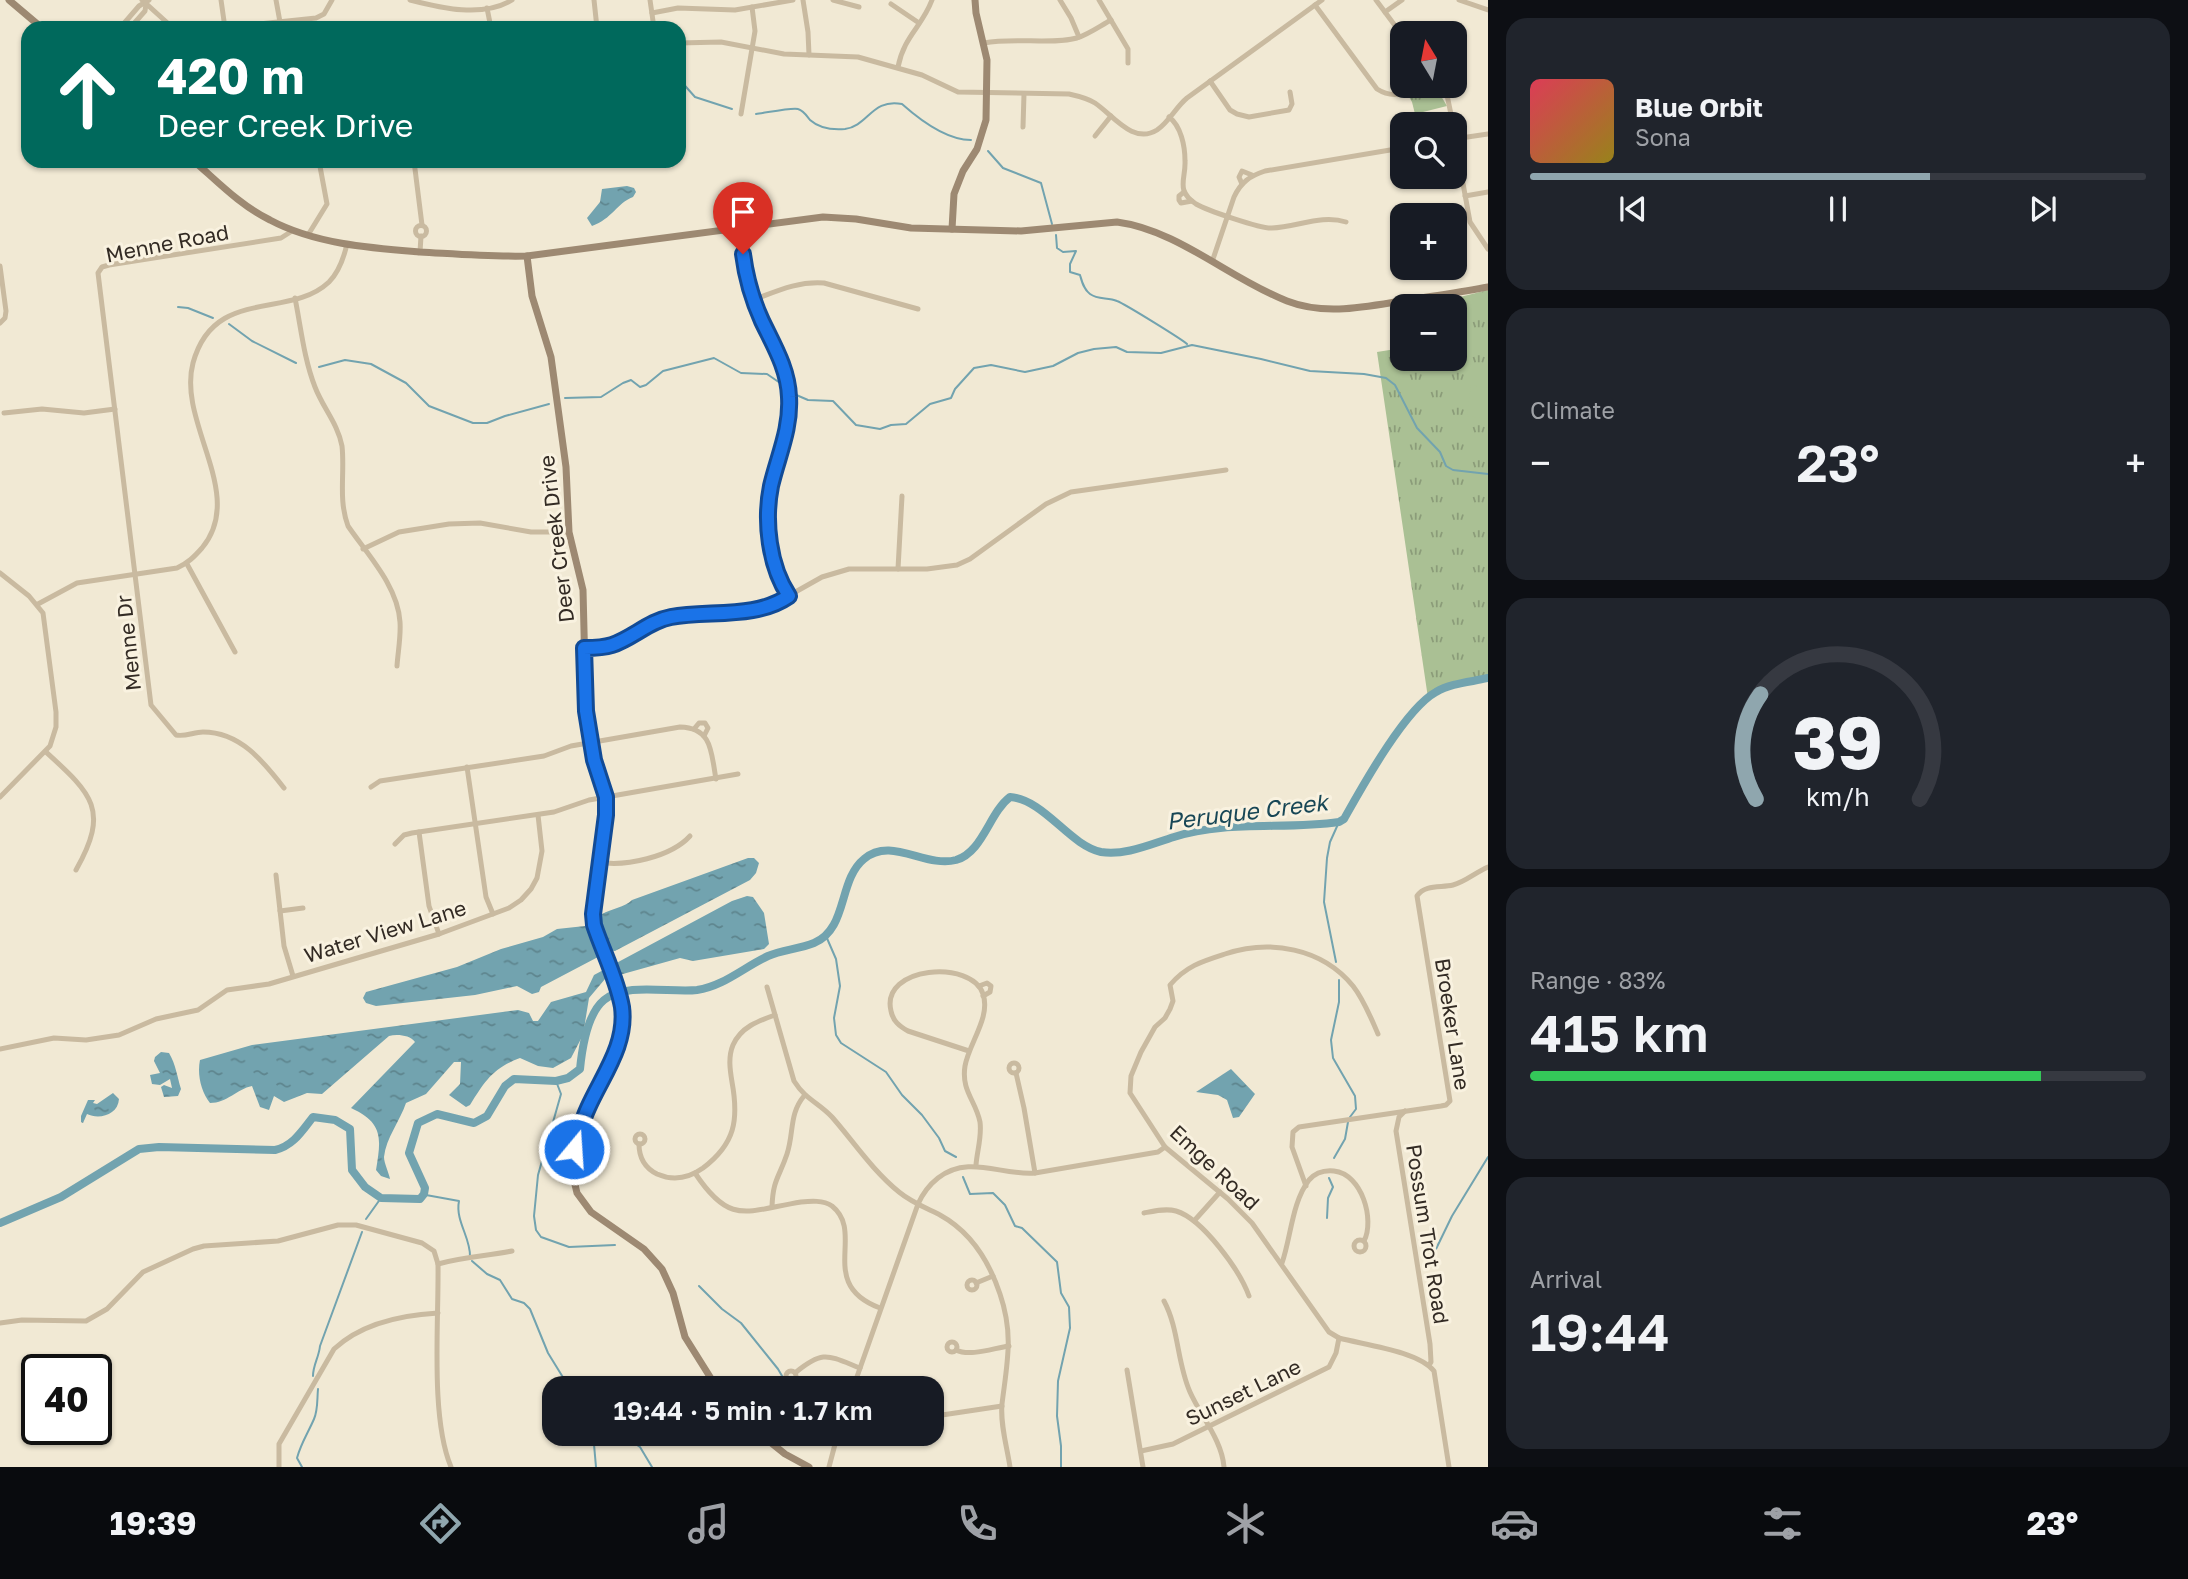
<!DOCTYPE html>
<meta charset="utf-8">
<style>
:root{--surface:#171b24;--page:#20242c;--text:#f1f3f6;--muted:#9ea1a6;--line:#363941;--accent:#8fa6ae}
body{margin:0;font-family:"Golos Text",sans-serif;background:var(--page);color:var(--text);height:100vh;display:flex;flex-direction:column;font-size:26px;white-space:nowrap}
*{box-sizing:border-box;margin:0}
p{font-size:23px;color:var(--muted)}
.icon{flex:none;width:38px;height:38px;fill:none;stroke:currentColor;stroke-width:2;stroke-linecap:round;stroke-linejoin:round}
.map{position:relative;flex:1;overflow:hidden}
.details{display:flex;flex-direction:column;gap:18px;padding:18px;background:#0d0f14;width:700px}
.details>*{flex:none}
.top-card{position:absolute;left:21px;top:21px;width:665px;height:147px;border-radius:21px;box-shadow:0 2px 5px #0004;background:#00695c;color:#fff;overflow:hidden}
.needle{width:46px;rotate:350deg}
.tools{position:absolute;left:1390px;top:21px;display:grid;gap:14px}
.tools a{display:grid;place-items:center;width:77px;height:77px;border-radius:14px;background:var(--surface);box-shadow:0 2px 5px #0004;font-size:35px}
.speed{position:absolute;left:21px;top:1354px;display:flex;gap:14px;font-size:35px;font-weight:700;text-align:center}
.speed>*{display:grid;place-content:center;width:91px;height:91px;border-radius:50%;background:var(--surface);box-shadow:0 2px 5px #0004;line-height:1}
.speed .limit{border:4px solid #111;border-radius:10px;background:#fff;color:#111}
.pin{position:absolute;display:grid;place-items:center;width:60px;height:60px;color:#fff;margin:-72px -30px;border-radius:50% 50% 50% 0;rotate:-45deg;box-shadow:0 0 7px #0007}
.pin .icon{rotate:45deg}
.me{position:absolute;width:77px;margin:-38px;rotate:18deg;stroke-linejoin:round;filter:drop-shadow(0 0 5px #0008)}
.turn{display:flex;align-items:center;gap:24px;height:147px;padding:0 21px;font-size:32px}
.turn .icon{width:91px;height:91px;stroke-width:2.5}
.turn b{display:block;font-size:49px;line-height:60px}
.big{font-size:52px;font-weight:600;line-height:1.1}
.details .widget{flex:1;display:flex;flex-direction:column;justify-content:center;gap:10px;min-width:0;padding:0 24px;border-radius:21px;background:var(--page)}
.details .dial{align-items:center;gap:0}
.dial svg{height:182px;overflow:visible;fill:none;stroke:var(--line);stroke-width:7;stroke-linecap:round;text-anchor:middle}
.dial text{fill:var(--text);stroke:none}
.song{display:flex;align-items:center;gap:21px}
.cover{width:84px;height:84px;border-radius:10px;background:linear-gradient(135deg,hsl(350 70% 55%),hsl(50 70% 35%))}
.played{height:7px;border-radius:4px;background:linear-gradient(90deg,var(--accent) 65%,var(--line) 65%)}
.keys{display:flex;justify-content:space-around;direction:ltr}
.heat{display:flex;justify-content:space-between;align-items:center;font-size:38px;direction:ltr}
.charge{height:10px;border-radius:5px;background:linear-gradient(90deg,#34c759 83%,var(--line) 0)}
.trip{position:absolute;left:542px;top:1376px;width:402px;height:70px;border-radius:21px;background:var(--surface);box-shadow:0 2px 5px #0004;font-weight:600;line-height:70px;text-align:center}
.dock{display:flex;height:112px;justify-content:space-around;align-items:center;background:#090b0e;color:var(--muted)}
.dock .icon{width:49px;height:49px}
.dock .selected{color:var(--accent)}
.dock b{font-size:32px;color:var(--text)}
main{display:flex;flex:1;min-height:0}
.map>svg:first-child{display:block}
</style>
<main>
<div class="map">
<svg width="1488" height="1467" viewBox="0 0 1488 1467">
<defs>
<pattern id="grass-tufts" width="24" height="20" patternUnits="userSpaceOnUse" patternTransform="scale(1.75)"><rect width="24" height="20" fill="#aac094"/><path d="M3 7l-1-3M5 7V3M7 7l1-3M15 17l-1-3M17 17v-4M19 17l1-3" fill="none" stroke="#8b9c79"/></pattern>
<pattern id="water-ripples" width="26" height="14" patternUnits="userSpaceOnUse" patternTransform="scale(1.75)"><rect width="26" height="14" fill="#72a3af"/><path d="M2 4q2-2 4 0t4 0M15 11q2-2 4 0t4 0" fill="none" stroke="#5e858e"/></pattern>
</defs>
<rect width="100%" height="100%" fill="#f1e9d4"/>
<!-- grass -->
<g fill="url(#grass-tufts)">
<path d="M1421,86H1435L1447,106L1415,114L1412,102L1408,95Z"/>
<path d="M1488,290V676L1449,685L1428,698L1377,352L1402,348V359H1454V306H1437L1436,303Z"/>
</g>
<!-- garden -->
<path fill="#aac094" d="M1471,385L1488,388V419L1467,416Z"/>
<!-- water -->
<g fill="url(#water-ripples)">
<path d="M627,186L634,188L636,192L633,197C617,203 612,219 592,226L587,218L600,202L602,189Z"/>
<path d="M748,858H754L759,863L756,873L750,880L615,951L606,950L598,929L602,914C611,909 625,907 632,900Z"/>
<path d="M747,896L753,897L764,913L769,944L764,949L693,961L680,958L605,979L589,998L583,1035L571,1058L553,1068L538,1066L520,1058C493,1068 485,1081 470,1105L466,1107L449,1095L460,1084L461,1062H454L426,1094L406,1103C400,1121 386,1138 384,1157C384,1163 389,1173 390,1179L381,1176L376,1170C381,1139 384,1123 351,1108L415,1042C410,1035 397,1034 389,1036L322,1094L307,1093L284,1102L274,1096L269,1110L260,1107L252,1086C237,1089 227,1103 210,1103C201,1092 197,1074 200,1060L252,1045L518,1010L529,1013L533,1021H538L551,1002L586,992L594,975L732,901Z"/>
<path d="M585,926L598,946V957L541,987L539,992L532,994L517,986L475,995L376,1006L366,1003L363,998L366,992L457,967L501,949L543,937L557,929Z"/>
<path d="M161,1052L169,1053C176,1065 177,1076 181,1089L178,1096L164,1097L161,1087L164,1085L172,1088L170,1079L160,1085L152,1084L150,1075L160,1073L154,1061L155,1057Z"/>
<path d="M1231,1069L1255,1094L1239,1117L1233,1118L1227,1100L1218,1095L1196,1092Z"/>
<path d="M113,1093L119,1099C118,1115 99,1120 87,1114L83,1123L81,1122V1116L88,1100H95L93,1103L97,1104Z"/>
</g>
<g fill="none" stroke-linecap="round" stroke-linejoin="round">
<!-- stream -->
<g stroke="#72a3af" stroke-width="2">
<path d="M334,28H338"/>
<path d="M679,79L695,97L732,109"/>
<path d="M756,114C765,113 793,107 798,109C804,111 806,115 810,120C819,128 833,130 845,129C868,126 872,98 902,104C920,120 946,140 971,140"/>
<path d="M988,151L1003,168L1041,183L1052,224"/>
<path d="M1056,235L1057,248L1063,252L1076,251L1070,264V272L1080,275C1082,282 1084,290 1090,294C1098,300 1108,297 1117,301C1125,304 1183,340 1187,344"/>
<path d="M178,307L188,308L213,318"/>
<path d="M229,324L252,341L296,363"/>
<path d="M319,367L345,360L371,364L406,383L429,406L473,423H487L505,416L549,404"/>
<path d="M794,394L808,400L833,401L856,425L880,429L891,425L906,424L930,404L951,398L955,389L974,368L991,365L1025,372L1053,366L1078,353L1094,349L1116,347L1127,352L1161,353L1192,345L1261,359L1310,371L1364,374L1386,378L1395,385L1417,428L1440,452L1446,466L1453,470L1488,474"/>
<path d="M565,398L601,397L623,383L631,380L640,387L646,385L663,371L714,358L741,373L767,374L783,385"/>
<path d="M826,936L836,959L840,986L834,1018L836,1035L841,1043L886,1072L902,1095L922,1115L939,1138L945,1151L956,1157"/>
<path d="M1336,962L1324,902L1327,858L1330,842L1339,822"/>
<path d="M1339,980V1002L1331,1040L1333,1058L1355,1096L1356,1109L1350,1117"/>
<path d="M556,1081L561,1094L538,1175L534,1216L536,1230L541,1237L569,1247L615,1245"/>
<path d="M1334,1158L1345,1139L1348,1122"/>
<path d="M963,1177L970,1194L993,1193L1005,1205L1015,1226L1022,1228L1057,1262L1061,1293L1069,1307L1070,1328L1058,1381L1057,1416L1061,1446V1467"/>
<path d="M420,1199L426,1195L459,1201C455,1221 471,1238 470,1257"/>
<path d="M1327,1218L1328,1198L1333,1187L1329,1178"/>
<path d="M366,1219L381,1198"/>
<path d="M1436,1249L1452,1216L1488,1157"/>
<path d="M472,1261L487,1274L500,1280L512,1299L524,1303L530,1309L548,1353L564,1379V1388"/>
<path d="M699,1286L722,1309L741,1323L778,1369L789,1388"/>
<path d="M313,1376C313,1365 319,1357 320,1346L362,1232"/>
<path d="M593,1433L596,1467"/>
<path d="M619,1433L640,1447L652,1467"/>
<path d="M302,1467L297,1458C301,1443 308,1433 314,1419C318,1410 317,1400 318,1389"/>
</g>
<!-- river -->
<path stroke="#72a3af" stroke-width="8" d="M0,1223L61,1197L139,1149L159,1147L275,1150C293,1146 302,1131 313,1117L335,1120L350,1129L352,1170L365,1187L381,1198L420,1199L424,1194L425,1188L409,1153L418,1123L437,1114L474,1123L487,1116L505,1086L514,1079L556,1081L568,1078L580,1069C582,1049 587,1014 604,1000C626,982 670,993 697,990C724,986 744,967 768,956C782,950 799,949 814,943C848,929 838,880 864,859C891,836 925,868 956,860C983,852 989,813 1010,797C1045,800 1069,845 1101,852C1125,856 1151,844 1174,837C1226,820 1286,830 1339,822L1344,819C1362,787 1405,709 1436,692C1451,683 1471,682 1488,678"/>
<!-- street -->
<g stroke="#c9baa0" stroke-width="5">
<path d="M142,0L173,28"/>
<path d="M221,0L225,28"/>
<path d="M276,0L280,22"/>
<path d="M410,0C441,8 483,18 512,0"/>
<path d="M594,0L597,28"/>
<path d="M650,0L654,28"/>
<path d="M803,0L808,32L809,55"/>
<path d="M833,0L859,7"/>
<path d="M1060,0L1071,18L1079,37"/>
<path d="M1099,0L1128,49V63"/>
<path d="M1376,0L1402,35"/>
<path d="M1459,0L1488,10"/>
<path d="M891,4L919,23"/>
<path d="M1315,5L1377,89C1391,98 1405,95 1418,86"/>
<path d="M487,8L491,28"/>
<path d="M1385,12L1402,0"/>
<path d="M652,13L678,8L735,10L793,0"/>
<path d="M120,28L139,6L149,0"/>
<path d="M130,28L145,11L146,4"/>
<path d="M222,28L316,18L324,14L332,0"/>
<path d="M679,43L721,42L784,54L858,57L922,75L958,92L1069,94C1078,96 1087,98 1095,103C1113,115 1133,145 1157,130C1169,122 1176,107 1187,98L1322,0"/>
<path d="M984,43C1014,37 1051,45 1077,38C1089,34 1100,26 1111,20"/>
<path d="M898,67C904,36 922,27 932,0"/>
<path d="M1210,81L1230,110L1237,114L1249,117L1289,110L1292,104L1290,92"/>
<path d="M1440,86L1447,95L1453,124"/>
<path d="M741,114L755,31L752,7"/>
<path d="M1169,117C1181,126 1185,146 1185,161C1186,179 1175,190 1196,204C1206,210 1261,229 1272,228C1297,227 1322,214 1346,222"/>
<path d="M1023,127L1024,94"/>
<path d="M1454,134L1470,222L1488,249"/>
<path d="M1095,136L1111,116"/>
<path d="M1454,139L1488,134"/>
<path d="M414,161L422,225"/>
<path d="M510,161L511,162"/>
<path d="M1242,184L1239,177L1242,171L1252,175"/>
<path d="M1184,192L1179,196V200L1181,203L1192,201"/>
<path d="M1465,196L1488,192"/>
<circle cx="421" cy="231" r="5.5"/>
<path d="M739,227C742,252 744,277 753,300C766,331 786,360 789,394C792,425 780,453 772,482C763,518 769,565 789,595"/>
<path d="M308,235L327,204L319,161"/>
<path d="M420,252L421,236"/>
<path d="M1212,262L1234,197C1241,182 1250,176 1265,171L1402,148"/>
<path d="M0,266L6,311L5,318L0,323"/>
<path d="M295,298C301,328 304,359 315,387C323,408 338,424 342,446C345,473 338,499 348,526C367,554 398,586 400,622C401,637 398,651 397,666"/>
<path d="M753,300C777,291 798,281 824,283L918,309"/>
<path d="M4,413L42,409L84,413L115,409"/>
<path d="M363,549L399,532L449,524L480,523L531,532H569"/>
<path d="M187,564L235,652"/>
<path d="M898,569L902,496"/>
<path d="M0,573L29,596L43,613L56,712V727L50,746L0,797"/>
<path d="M38,604L77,583L177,568C188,563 194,557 202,548C247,494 177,423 193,363C214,286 289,320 329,282C339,272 344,257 347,244"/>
<path d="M585,648L612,645L650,625L672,617L723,614L774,604L822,577L849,569H927L957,565L970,559L1046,504L1071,492L1226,470"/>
<path d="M694,729L699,723H705L708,728L704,736"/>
<path d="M46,752C92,794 110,810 76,870"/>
<path d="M467,767L486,897L493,914"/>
<path d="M371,787L380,781L544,756L571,746L680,727C713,728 711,753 716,779"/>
<path d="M284,788C263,761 240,732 203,732C194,732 185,737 176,735L151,705L98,273L102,267L109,265L281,238L292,231"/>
<path d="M419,832L429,906L439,934"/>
<path d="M395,844L404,835L412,833L554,812L589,800L738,774"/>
<path d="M598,862C625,867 671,857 690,836"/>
<path d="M276,875L284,946L293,976"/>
<path d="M280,911L303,908"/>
<path d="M979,986L987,983L991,986L990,992L983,996"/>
<path d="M767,987L794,1081C806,1100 818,1102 832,1117C854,1142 872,1170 899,1192C911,1202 926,1208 940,1215C971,1232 989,1261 1000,1294C1014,1335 1007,1363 1002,1404C1000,1424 1007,1447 1010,1467"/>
<path d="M1378,1034C1371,1018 1364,1000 1353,986C1322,948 1270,939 1225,954C1203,961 1186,966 1170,985L1173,1001L1170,1009L1165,1018L1155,1027L1141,1052L1131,1076L1130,1093L1165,1147L1228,1199L1252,1223L1329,1332L1339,1338C1365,1345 1418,1351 1434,1371L1449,1467"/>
<path d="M0,1049L54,1038L86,1040L119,1035L156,1019L198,1010L227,990L269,984L439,934L509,908L521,900L531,889L537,878L542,851L538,815"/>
<path d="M969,1051L908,1031C899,1026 893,1021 891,1011C880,966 972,959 983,994C991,1017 969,1043 965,1066C961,1091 976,1101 980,1122C982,1137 977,1151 976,1165"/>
<circle cx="1014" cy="1068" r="5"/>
<path d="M1016,1073L1024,1108L1035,1173"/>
<path d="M1405,1111L1399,1117L1396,1131L1430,1344L1431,1362L1429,1365"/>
<circle cx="640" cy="1139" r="5"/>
<path d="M639,1144C639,1157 645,1168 657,1174C673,1181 689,1178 703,1168C735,1144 739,1120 732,1082C730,1070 728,1057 733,1045C741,1027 758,1021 775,1015"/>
<path d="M695,1173C730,1226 746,1211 801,1202C811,1201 823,1200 832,1206C866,1233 816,1284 880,1308"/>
<path d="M1306,1186L1292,1147L1293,1132L1299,1127L1441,1106L1446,1105L1450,1101L1417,896C1425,884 1441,888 1453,885C1465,882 1476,872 1488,867"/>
<path d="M772,1207C773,1179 779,1178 787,1154C794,1133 789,1114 804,1096"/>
<path d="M1144,1213C1154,1211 1166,1208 1176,1211C1203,1219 1240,1271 1249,1296"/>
<path d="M1194,1221L1220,1192"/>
<circle cx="1360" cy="1246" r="6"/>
<path d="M1282,1263C1291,1237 1292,1202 1309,1180C1316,1172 1324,1170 1334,1171C1362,1174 1375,1220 1364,1241"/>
<path d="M438,1264C462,1257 488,1256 512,1251"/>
<circle cx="972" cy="1285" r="5"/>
<path d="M976,1283L993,1276"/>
<path d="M1164,1301C1179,1329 1177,1363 1190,1392C1200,1415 1222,1440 1224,1467"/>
<path d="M0,1323L22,1320L86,1321L107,1309L143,1272L193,1249L204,1246L278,1241L338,1225H356L422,1243L434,1251L438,1264C439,1320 430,1417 451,1467"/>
<circle cx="952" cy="1347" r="5"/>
<path d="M956,1350C970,1357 994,1348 1009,1346"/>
<path d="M1127,1370L1143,1467"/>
<circle cx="791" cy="1376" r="5"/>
<path d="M795,1373C823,1350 827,1355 860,1368"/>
<path d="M853,1388L918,1204C923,1193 929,1185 938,1178C969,1154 1001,1176 1035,1173L1158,1152L1165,1147"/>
<path d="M933,1413L942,1415L1002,1406"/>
<path d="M1141,1451L1173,1444L1329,1367L1336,1353L1339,1338"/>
<path d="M279,1467V1444L334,1349C362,1323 402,1315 438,1313"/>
<path d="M829,1467L838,1433"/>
</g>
<!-- secondary -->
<g stroke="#9d8972" stroke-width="7">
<path d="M9,0L42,28"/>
<path d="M194,161C218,182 241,206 270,220C315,244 370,248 420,252C456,254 491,257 527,256L823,217L856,219L911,228L1021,231L1117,222C1178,230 1230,279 1287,301C1328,317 1372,305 1414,299C1439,295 1464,292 1488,287"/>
<path d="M952,229L954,194L963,171L977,149L986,120L987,60L976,13L975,0"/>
<path d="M527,256L532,296L551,357L566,467L569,532L583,590L586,711L594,760L606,797V815L593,903L594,925L614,977L622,1015L621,1035L615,1053L578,1132L572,1172L577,1193L591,1212L644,1249L662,1269L673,1293L685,1337L717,1388"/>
<path d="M759,1433L785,1454L809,1467"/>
</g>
</g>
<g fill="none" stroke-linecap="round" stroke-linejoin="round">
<defs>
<path id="route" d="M574,1149C578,1135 582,1121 588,1108C602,1076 627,1045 622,1007C617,979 603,952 594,925L593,914L606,815V797L594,760L586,711L584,648C594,648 603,648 612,645C633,638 649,621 671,617C709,610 756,619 789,596C769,566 764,521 771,486C778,456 791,429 789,397C788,369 774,346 762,321C752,299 746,278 743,254"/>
</defs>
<!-- route casing -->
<use href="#route" stroke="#114b97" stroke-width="18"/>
<!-- route -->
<use href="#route" stroke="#1a73e8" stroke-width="12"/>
</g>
<g text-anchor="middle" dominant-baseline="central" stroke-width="6" stroke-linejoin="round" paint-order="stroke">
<!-- street labels -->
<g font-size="21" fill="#332b24" stroke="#f9f2e0">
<text transform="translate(167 243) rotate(-11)">Menne Road</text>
<text transform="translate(556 539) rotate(-97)">Deer Creek Drive</text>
<text transform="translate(128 643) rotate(-96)">Menne Dr</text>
<text transform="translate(385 931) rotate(-17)">Water View Lane</text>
<text transform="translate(1453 1024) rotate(81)">Broeker Lane</text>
<text transform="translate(1215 1167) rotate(43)">Emge Road</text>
<text transform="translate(1428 1234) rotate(81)">Possum Trot Road</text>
<text transform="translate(1243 1392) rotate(-26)">Sunset Lane</text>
</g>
<!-- water labels -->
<g font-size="23" font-style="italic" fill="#184756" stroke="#f9f2e0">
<text transform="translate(1247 811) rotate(-7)">Peruque Creek</text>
</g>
</g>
</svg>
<div class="tools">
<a><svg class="needle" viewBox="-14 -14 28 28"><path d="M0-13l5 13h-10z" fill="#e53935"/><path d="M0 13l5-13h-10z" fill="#9ea1a6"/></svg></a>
<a><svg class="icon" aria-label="search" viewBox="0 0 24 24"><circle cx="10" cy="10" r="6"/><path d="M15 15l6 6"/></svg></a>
<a>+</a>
<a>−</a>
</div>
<div class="speed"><div class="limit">40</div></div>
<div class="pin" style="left:743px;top:254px;background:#d93025"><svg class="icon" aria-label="arrive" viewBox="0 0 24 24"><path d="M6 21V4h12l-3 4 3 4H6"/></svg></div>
<svg class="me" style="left:574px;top:1149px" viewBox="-20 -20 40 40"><circle r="17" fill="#1a73e8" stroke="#fff" stroke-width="3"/><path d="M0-11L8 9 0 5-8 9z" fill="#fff"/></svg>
<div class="trip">19:44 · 5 min · 1.7 km</div>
<div class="top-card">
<div class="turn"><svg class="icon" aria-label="ahead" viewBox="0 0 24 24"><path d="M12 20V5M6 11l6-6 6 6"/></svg><div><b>420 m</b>Deer Creek Drive</div></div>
</div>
</div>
<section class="details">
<div class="widget">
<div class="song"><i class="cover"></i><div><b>Blue Orbit</b><p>Sona</p></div></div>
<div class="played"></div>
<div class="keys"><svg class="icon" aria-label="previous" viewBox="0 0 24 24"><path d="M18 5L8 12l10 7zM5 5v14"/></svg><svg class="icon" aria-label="pause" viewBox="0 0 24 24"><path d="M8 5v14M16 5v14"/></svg><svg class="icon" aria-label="next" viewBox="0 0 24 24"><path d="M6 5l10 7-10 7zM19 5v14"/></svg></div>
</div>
<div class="widget"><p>Climate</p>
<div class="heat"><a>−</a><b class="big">23°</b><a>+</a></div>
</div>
<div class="widget dial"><svg viewBox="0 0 100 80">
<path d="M14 69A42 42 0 1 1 86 69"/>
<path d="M14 69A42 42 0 0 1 16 23" stroke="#8fa6ae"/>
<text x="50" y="56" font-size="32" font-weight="700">39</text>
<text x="50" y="72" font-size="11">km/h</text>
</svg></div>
<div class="widget"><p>Range · 83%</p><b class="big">415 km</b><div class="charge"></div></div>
<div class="widget"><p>Arrival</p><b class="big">19:44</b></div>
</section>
</main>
<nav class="dock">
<b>19:39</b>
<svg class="icon selected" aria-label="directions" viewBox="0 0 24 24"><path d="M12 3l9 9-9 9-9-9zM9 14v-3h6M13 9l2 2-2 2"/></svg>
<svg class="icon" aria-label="music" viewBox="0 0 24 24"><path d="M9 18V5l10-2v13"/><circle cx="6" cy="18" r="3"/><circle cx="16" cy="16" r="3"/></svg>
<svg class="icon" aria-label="phone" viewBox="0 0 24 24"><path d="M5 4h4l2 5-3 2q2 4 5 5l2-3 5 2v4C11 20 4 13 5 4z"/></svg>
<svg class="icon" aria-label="climate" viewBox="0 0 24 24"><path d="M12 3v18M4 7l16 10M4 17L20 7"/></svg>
<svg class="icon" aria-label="car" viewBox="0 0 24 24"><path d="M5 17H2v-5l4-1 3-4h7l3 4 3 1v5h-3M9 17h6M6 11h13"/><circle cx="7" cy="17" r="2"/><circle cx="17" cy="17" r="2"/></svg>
<svg class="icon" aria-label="filters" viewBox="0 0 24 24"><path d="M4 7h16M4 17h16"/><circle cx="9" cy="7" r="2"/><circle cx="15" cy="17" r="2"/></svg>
<b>23°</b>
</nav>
